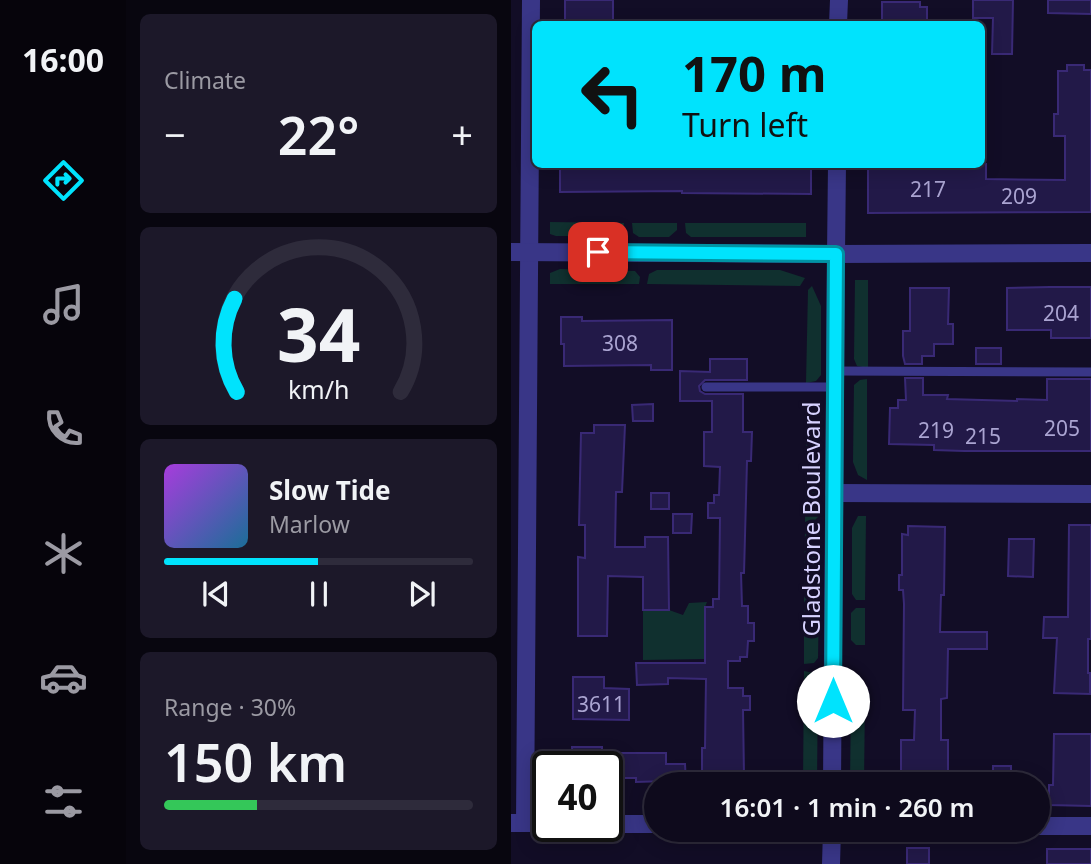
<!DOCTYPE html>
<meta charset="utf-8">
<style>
:root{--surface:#0e0a1c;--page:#1c1829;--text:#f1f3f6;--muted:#9b9aa3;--line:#2e2b3b;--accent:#00e3fd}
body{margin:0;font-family:"Noto Sans",sans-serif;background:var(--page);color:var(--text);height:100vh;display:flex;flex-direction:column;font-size:26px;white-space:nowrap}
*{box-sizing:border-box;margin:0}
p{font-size:23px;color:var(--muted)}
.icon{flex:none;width:38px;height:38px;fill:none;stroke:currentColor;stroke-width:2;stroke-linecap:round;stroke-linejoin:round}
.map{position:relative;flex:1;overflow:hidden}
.details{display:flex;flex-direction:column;gap:14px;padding:14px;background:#08060f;width:385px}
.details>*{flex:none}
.banner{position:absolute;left:21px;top:21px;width:453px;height:147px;border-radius:10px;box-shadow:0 4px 18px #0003,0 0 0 2px var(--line);background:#00e3fd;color:#111;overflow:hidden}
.speed{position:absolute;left:21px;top:751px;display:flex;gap:14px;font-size:35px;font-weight:700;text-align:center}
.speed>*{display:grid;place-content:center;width:91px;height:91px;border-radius:50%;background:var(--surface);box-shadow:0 4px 18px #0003,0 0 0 2px var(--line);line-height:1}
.speed .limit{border:4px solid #111;border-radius:10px;background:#fff;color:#111}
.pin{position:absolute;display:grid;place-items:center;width:60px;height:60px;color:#fff;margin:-30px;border-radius:14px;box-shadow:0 4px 10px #0006}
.me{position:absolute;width:77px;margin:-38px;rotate:0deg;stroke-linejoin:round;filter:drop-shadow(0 0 5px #0008)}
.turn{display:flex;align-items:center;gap:24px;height:147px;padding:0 35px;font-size:32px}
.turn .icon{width:91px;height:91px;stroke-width:2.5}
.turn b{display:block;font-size:49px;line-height:60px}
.big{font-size:52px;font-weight:600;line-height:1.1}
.details .tile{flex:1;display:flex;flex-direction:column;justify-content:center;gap:10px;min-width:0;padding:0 24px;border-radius:10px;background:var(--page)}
.details .dial{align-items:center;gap:0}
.dial svg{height:182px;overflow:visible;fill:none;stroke:var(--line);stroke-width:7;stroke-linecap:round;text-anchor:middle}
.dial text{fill:var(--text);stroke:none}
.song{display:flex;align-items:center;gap:21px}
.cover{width:84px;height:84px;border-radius:10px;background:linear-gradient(135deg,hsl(280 70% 55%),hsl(200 70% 35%))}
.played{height:7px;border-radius:4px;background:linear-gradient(90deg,var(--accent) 50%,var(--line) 50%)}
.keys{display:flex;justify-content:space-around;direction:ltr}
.heat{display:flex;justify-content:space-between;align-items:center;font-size:38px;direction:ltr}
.charge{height:10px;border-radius:5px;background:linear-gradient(90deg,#34c759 30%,var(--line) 0)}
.trip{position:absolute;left:133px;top:772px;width:406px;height:70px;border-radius:35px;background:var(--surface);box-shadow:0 4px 18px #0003,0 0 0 2px var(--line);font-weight:600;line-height:70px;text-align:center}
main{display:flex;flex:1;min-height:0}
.tab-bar{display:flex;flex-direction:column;width:126px;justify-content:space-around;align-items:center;background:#06040b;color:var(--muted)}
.tab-bar .icon{width:49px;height:49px}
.tab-bar .current{color:var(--accent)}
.tab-bar b{font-size:32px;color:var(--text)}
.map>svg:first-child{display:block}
</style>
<main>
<nav class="tab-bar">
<b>16:00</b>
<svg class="icon current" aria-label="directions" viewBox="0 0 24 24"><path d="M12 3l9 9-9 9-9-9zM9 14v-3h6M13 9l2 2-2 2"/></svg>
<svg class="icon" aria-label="music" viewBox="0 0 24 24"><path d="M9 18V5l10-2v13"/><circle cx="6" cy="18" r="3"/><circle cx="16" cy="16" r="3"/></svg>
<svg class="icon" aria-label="phone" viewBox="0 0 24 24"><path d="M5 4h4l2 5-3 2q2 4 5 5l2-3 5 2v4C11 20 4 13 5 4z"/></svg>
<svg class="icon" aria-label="climate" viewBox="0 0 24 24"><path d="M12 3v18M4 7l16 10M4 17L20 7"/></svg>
<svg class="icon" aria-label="car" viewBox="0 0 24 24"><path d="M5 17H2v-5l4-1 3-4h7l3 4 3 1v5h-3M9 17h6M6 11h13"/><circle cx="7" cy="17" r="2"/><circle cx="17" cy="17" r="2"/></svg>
<svg class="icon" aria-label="filters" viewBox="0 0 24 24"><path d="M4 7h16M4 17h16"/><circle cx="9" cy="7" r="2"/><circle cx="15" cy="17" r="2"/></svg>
</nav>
<section class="details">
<div class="tile"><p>Climate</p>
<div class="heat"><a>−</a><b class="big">22°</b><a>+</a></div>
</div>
<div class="tile dial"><svg viewBox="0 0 100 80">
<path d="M14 69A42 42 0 1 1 86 69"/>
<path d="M14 69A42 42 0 0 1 13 28" stroke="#00e3fd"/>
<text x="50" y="56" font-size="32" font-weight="700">34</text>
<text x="50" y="72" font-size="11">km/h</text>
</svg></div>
<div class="tile">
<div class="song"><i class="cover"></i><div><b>Slow Tide</b><p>Marlow</p></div></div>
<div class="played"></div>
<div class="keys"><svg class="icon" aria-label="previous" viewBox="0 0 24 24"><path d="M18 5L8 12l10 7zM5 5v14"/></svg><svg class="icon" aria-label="pause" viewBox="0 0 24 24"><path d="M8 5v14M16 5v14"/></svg><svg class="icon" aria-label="next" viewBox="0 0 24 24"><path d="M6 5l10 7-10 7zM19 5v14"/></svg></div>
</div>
<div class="tile"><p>Range · 30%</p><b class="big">150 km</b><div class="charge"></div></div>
</section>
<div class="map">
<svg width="580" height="864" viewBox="0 0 580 864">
<rect width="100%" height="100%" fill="#120d26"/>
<!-- green -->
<g fill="#10302f">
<path d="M39,222L113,223V229L106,236H45L39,234Z"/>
<path d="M121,223H166V230L158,237H128L122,233Z"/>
<path d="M174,223H295V237H180L175,233Z"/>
<path d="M49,269L124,271L129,277L128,284H39V273Z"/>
<path d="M146,270H269L294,278L289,286L136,284L138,274Z"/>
<path d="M344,280H357V368L346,366L343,359Z"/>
<path d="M301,286L310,306V375L305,381L295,383L297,290Z"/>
<path d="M356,379V480L347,475L342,462L343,385L349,380Z"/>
<path d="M295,434L305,436L309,441L308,516L304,520L294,522Z"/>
<path d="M347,516H355L354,600H345L341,594V528Z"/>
<path d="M294,529L304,531L308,535V582L303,587H293Z"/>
<path d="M293,595L304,597L308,601L307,658L303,663L293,664Z"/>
<path d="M196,602L194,607L198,656L193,659L132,660V610H158L172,615L178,603Z"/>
<path d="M345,608H354V645H345L340,640V613Z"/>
<path d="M293,671L303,673L307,678L306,784H292Z"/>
<path d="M345,696H354L353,784H339L340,700Z"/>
</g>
<!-- building -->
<g fill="#221948" stroke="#392975" stroke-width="2">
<rect x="54" y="0" width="48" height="24"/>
<path d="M462,0H502L501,54H481L482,18H462Z"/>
<path d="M537,0H580V14L537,13Z"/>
<path d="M371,2H409V7H416V23L371,24Z"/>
<path d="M556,65H573V70H580V212L357,213V164H475V179L554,180V136H543V114H547V71H556Z"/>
<path d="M88,164H300V194L171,193V191L49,192V166L88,167Z"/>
<path d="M539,287H580V338H540V330H496V288Z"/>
<path d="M399,288H438L437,324H442V344H423V356H411V364H394L392,356V331H399Z"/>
<path d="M50,317H71V321L161,320V370H140V365L53,366V344H50Z"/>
<rect x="465" y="348" width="25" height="16"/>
<path d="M199,359H236V380H194L188,386L189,391L194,394H232V432H241L240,461H236L233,573H230L231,606H237V623H243V641H237L236,657H229V661H217V688H232V696H239V710H232L233,776L191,775V748H194L195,679L157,678V684L126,685L125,663H194V607H202V599H208L209,518H197V503H203V495H208L209,467L193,466V432H201V401H169V371L199,372Z"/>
<path d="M394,378H412V395H437L436,399L506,401V399L536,400V379H580V451H453L423,450V445L378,444L379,408H387V400H395Z"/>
<path d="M142,404V421H122L121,405Z"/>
<path d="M83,425H114L111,492H105L104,547H134V537H157L158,610H132V577L97,576L96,636H67V557L74,558V525H68L70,433H83Z"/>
<rect x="140" y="493" width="18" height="16"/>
<path d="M162,514H181L180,533H162Z"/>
<path d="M558,525H580V639H577V673H579V694L543,693L546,638H532L533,617H557Z"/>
<path d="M397,526L434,527L433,595H430L429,632H476V649H437L436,698L430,699V740H437V784H390V740H403L404,710H392L393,604L392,590H388V575H391V534L397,535Z"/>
<path d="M498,539H523L522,577L497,576Z"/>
<path d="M62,677H93V688L118,689V720L62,719Z"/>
<path d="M543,734H580V806L538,805V785H542Z"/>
<path d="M61,747H91V766H62Z"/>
<path d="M105,753H155V764H174L175,784H156V781L125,782V778H105Z"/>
<rect x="482" y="766" width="18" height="18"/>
<rect x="396" y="848" width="22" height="16"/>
<rect x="536" y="849" width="44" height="15"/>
</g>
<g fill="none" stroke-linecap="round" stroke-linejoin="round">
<!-- service -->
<g stroke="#393687" stroke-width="9">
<path d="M324,371L580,372"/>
<path d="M195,387H324"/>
</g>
<!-- minor -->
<g stroke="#393687" stroke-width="18">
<path d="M327,24L328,0"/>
<path d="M326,164L325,254L580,253"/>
<path d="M323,493L580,494"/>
<path d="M0,823H37"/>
<path d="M14,823L20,0"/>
<path d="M96,824H145"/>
<path d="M527,826H580"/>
</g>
<!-- tertiary -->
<g stroke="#393687" stroke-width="18">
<path d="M0,252L325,254L321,784"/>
<path d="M320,864L321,830"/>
</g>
</g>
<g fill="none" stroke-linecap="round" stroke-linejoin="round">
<defs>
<path id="route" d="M87,252L325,254L322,701"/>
</defs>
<!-- route casing -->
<use href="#route" stroke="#0094a4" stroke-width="18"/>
<!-- route -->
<use href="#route" stroke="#00e3fd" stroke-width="12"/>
</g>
<g text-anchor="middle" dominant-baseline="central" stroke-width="7" stroke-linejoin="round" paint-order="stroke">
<!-- number labels -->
<g font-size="21" fill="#aaa4d1">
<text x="417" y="189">217</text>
<text x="508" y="196">209</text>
<text x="550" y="313">204</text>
<text x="109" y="343">308</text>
<text x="551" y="428">205</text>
<text x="425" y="430">219</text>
<text x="472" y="436">215</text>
<text x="90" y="704">3611</text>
</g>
<!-- street labels -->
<g font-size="24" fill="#d7d2ff" stroke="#120d26">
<text transform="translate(299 519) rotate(-90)">Gladstone Boulevard</text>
</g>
</g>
</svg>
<div class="speed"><div class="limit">40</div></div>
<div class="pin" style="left:87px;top:252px;background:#d93025"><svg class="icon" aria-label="arrive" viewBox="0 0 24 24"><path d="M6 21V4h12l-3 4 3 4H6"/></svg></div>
<svg class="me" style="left:322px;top:701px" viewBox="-20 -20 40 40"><circle r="19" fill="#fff"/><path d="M0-13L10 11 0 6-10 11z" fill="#00e3fd"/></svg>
<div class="trip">16:01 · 1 min · 260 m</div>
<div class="banner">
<div class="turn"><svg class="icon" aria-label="left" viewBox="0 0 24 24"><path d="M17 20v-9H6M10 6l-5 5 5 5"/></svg><div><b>170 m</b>Turn left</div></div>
</div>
</div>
</main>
